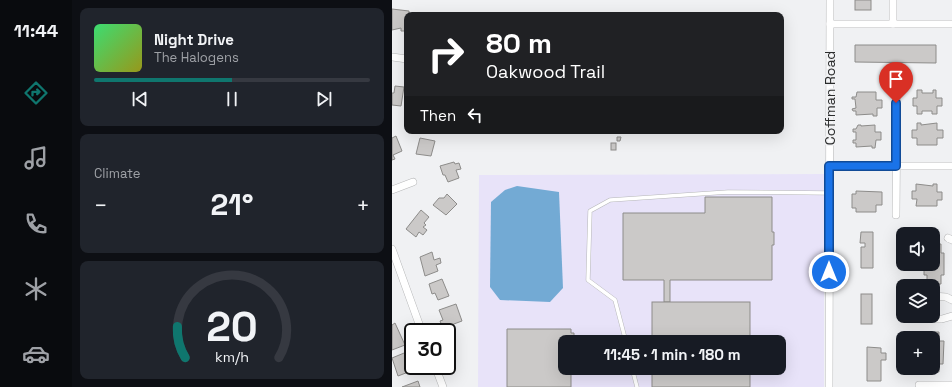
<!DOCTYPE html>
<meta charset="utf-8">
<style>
:root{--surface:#171b24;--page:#20242c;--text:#f1f3f6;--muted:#9ea1a6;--line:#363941;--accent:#0f766e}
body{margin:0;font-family:"Space Grotesk",sans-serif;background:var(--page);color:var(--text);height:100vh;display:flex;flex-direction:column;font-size:15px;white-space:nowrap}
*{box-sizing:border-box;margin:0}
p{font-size:13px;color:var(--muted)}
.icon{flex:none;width:22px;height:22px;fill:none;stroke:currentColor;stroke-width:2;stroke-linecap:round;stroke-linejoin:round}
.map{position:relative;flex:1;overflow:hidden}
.sheet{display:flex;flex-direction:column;gap:8px;padding:8px;background:#0d0f14;width:320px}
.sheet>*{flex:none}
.top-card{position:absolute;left:12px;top:12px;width:380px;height:122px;border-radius:8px;box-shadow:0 4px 16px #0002;background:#202124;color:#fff;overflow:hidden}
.tools{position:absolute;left:504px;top:227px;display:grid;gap:8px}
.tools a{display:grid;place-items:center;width:44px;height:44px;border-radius:8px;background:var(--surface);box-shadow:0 4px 16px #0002;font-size:20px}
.speed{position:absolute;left:12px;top:323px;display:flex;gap:8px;font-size:20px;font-weight:700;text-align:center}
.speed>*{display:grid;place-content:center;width:52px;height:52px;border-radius:50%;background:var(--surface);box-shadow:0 4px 16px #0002;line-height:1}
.speed .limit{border:2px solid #111;border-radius:6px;background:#fff;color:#111}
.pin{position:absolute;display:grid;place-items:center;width:34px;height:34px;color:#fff;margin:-41px -17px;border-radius:50% 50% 50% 0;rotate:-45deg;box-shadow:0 0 4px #0007}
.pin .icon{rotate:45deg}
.me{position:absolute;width:44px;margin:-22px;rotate:0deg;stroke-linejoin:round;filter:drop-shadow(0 0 3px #0008)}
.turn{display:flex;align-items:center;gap:14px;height:84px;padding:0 16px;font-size:18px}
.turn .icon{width:52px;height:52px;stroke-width:2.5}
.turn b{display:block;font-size:28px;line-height:34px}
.then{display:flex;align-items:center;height:38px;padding:0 16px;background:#0003;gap:8px;font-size:15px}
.big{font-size:30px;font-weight:800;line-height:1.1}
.sheet .card{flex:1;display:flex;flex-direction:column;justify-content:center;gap:6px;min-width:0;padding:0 14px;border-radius:8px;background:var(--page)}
.sheet .dial{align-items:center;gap:0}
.dial svg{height:104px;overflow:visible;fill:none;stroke:var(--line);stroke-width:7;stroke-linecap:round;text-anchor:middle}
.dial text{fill:var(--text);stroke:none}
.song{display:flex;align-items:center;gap:12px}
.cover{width:48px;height:48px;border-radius:6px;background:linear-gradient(135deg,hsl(140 70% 55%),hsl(60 70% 35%))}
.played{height:4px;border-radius:2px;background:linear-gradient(90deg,var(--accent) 50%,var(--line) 50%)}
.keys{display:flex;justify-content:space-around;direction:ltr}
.heat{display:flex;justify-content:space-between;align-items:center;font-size:22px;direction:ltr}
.trip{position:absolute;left:166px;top:335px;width:228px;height:40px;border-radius:8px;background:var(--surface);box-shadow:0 4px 16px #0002;font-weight:800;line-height:40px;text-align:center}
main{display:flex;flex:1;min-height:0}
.tabs{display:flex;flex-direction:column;width:72px;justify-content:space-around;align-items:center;background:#090b0e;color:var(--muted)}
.tabs .icon{width:28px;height:28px}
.tabs .current{color:var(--accent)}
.tabs b{font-size:18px;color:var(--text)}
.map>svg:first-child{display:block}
</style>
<main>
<nav class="tabs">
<b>11:44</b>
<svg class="icon current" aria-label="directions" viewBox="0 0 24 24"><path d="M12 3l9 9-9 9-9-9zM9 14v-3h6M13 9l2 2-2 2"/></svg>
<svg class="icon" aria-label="music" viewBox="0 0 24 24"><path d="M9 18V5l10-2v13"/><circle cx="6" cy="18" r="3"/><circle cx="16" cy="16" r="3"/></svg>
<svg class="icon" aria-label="phone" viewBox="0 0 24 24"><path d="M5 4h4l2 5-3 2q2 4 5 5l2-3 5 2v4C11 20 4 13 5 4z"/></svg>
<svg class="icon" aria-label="climate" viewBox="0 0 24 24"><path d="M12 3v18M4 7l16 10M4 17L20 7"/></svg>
<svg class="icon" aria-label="car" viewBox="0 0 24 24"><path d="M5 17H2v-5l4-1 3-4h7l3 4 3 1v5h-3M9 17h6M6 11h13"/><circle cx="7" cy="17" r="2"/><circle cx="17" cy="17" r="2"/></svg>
</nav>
<section class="sheet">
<div class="card">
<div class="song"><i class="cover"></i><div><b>Night Drive</b><p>The Halogens</p></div></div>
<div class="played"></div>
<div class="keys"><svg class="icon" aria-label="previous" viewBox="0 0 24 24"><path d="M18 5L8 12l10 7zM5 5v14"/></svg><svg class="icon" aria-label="pause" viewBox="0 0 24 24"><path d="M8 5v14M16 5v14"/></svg><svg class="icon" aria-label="next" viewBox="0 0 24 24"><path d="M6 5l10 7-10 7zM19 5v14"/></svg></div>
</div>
<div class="card"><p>Climate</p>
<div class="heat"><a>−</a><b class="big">21°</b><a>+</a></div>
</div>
<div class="card dial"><svg viewBox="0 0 100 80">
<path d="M14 69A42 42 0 1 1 86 69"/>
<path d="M14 69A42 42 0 0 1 8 45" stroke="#0f766e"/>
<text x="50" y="56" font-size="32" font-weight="700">20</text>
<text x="50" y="72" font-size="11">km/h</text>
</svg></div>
</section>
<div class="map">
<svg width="560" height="387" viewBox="0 0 560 387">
<rect width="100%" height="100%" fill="#f0f1f3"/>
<!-- industrial -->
<path fill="#e8e3f9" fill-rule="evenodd" d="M432,174V387H86L87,175ZM173,342H387V368H173Z"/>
<!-- water -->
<path fill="#73aad4" d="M125,186L167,192L171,288L158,302L108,300L98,287L99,202L113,190Z"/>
<!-- building -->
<g fill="#cbc9c8" stroke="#8d8c8a">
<rect x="463" y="0" width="16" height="10"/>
<path d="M0,9L17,11V15H15V31H9V28L0,30Z"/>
<path d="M295,14L359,15H295Z"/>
<path d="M463,45H544V63L463,62Z"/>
<path d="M3,86L12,87L9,106L0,105V93H2Z"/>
<path d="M525,90H530V93H541V90H544V98H550V106H545V114H540V111H530V114H525V106H521V98H525Z"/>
<path d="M465,92H484V100H490V108H485V116H481V114L464,115V111H461L460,109L464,108L463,99H460V97H464Z"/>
<path d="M525,123H529V125L545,123V130H551V138H545V145H525V138H520V130H525Z"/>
<path d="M466,125H469V126L483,125V132H489V140H484L483,148H480V146L464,147V143H461V140H464V132H461V129H464Z"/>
<path d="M4,136L10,151L1,155L3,159L0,160V138Z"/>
<path d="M225,137H229L228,141H225Z"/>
<path d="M28,138L43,141L39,156L24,154Z"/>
<rect x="219" y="143" width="5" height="7"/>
<path d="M62,162L63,164L67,163L69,169L64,170L67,178L56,182L53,175H51L48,166Z"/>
<path d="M524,184L541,186V184H545V192H550V200H545V206H524L525,199H520V191H524Z"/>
<path d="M464,191L490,192V205H484V212H464V208H460V194H464Z"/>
<path d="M55,194L65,204L54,215L41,205L47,198H52Z"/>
<path d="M313,197H380V232H382V245H380V280H278V302H272V280H231V213H313Z"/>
<path d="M29,210L37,217L32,223L34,225L31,227L35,230L31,235L27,232L24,237L14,229Z"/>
<path d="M469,232H481V268H469V247H473V243H468Z"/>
<path d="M541,244H549V253H552V275H549V284H535V275H532V264H541Z"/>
<path d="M40,252L42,260L48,258L49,263L44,265L46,271L33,276L28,257Z"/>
<path d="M50,279L57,296L46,300L43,293L40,294L37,284Z"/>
<rect x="469" y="294" width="11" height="30"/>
<rect x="260" y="302" width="98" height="40"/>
<path d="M64,304L70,321L51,328L48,321L51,320L47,310Z"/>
<path d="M3,323L13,345L0,350V325Z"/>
<path d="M115,329H179V333H182V340H179V342H173V368H179V387H115Z"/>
<path d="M534,332H547V341H552L551,364H547V372H534V368H541V338H534Z"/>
<path d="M475,347L489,348V353H494V360H489V381H475Z"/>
<path d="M17,351L21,360L16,362L19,371L6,376L0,358Z"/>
<rect x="260" y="368" width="98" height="19"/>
<path d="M26,381L28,387H10Z"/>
</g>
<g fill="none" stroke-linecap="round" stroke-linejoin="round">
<defs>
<g id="service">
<path d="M234,342L223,300L196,280L198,211L218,200L336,192L437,193"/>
<path d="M240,368L245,387"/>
</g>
<g id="minor">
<path d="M438,24H560"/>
<path d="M501,24V0"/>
<path d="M0,57L15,59"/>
<path d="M437,166H560"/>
<path d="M0,190L21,182"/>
<path d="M504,215L505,90"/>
<path d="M556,238L560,240"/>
<path d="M0,249L30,332"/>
<path d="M541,296L554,297L560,300"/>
<path d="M536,316L539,319H550L560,316"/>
<path d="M43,366L51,387"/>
<path d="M527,385H560"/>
<path d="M437,387L438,0"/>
</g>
</defs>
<!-- service casing -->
<use href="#service" stroke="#b6b7b8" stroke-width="4.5"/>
<!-- minor casing -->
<use href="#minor" stroke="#b6b7b8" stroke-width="8"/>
<!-- service -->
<use href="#service" stroke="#fff" stroke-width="3.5"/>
<!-- minor -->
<use href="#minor" stroke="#fff" stroke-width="7"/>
</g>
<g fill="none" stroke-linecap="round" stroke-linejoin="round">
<defs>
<path id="route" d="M437,272V166H504V103"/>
</defs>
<!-- route casing -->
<use href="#route" stroke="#114b97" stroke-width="10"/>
<!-- route -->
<use href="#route" stroke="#1a73e8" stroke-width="7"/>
</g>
<g text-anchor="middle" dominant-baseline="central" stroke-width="3" stroke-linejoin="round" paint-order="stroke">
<!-- street labels -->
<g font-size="14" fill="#2b2c2c" stroke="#f0f1f3">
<text transform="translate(438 98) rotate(-90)">Coffman Road</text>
</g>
</g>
</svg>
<div class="tools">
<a><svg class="icon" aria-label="sound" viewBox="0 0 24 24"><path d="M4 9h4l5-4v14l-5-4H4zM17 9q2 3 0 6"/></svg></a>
<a><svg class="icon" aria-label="layers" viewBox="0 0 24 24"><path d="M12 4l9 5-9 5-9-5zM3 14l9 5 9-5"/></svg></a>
<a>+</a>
</div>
<div class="speed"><div class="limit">30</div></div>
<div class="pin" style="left:504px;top:103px;background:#d93025"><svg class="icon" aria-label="arrive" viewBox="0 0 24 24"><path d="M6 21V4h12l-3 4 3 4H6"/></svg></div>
<svg class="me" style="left:437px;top:272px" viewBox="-20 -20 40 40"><circle r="17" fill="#1a73e8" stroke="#fff" stroke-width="3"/><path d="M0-11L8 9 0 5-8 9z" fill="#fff"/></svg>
<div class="trip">11:45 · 1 min · 180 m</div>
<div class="top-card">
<div class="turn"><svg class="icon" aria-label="right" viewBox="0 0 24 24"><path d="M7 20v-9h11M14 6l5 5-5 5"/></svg><div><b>80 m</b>Oakwood Trail</div></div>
<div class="then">Then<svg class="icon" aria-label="left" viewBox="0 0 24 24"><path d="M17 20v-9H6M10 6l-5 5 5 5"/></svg></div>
</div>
</div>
</main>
